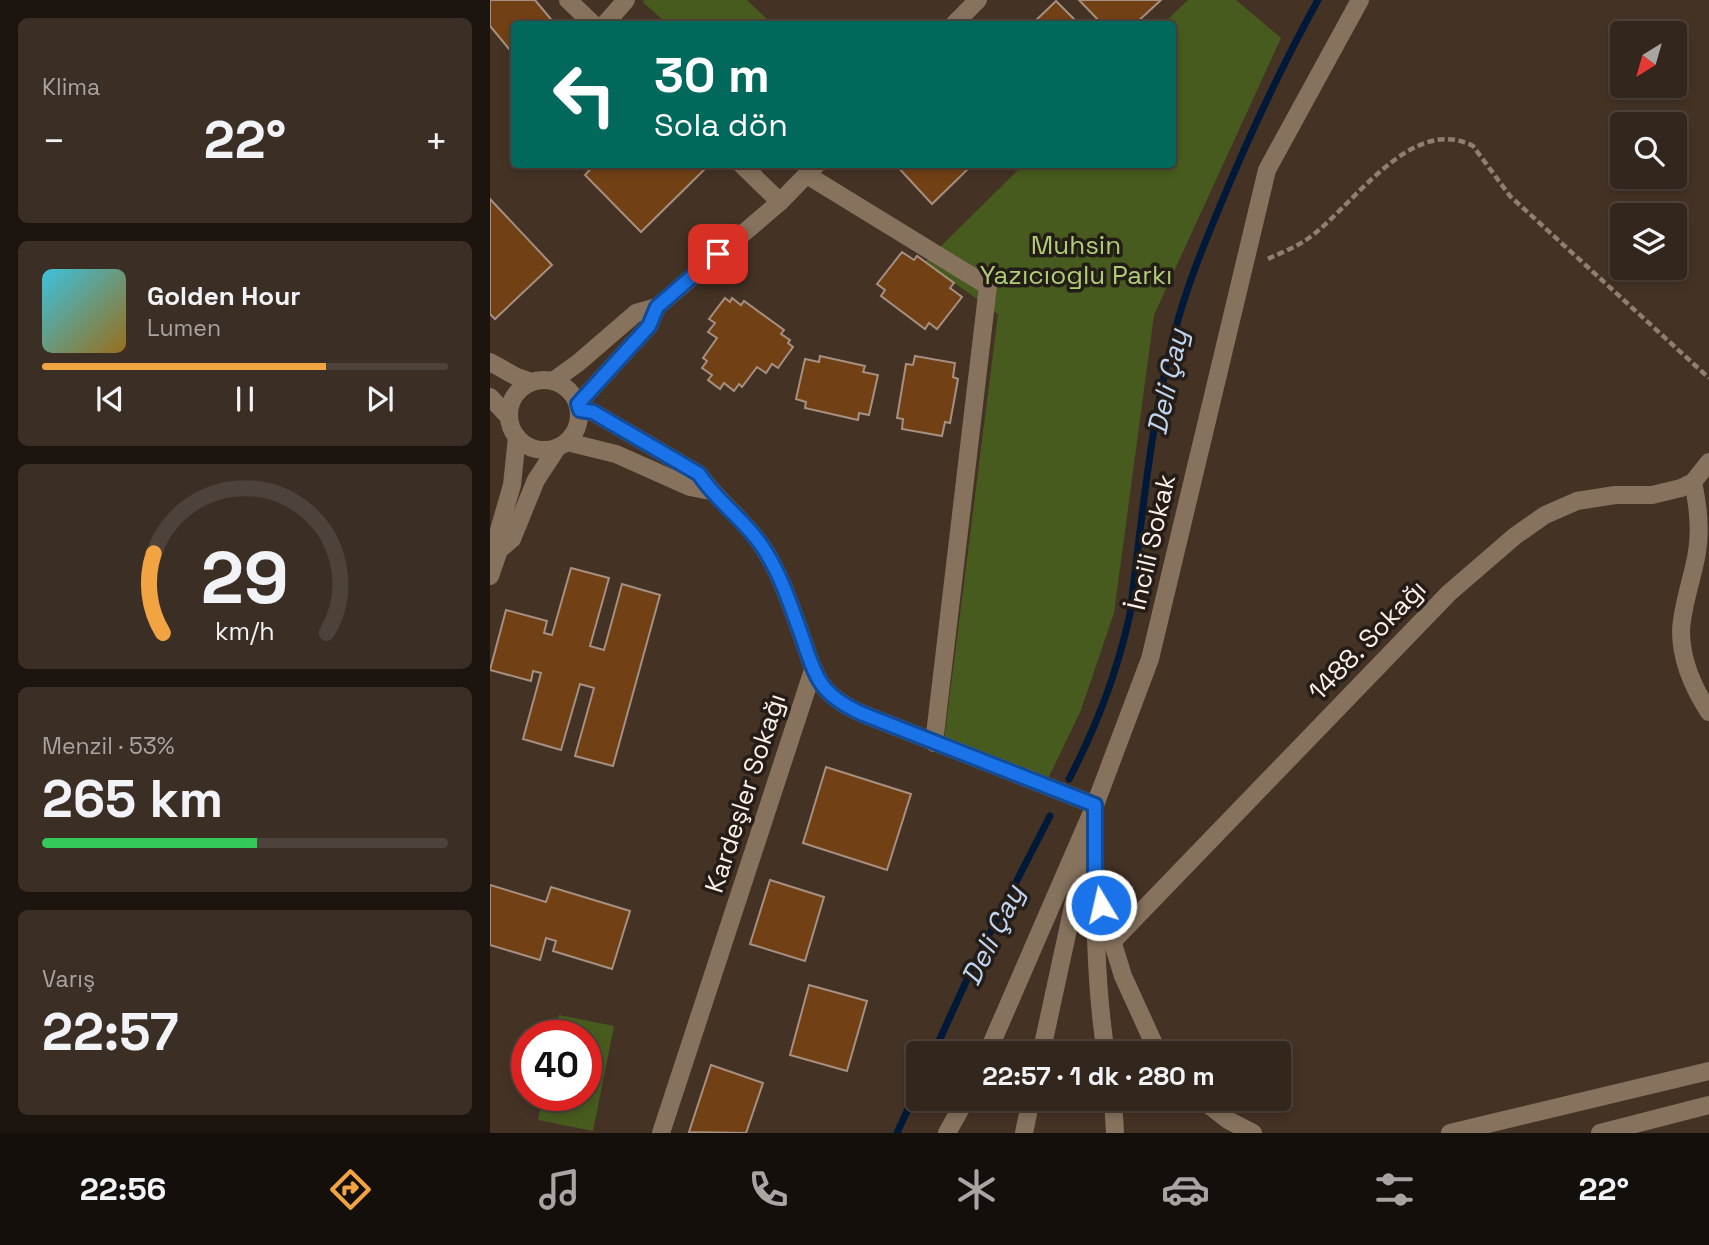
<!DOCTYPE html>
<html lang="tr">
<meta charset="utf-8">
<style>
:root{--surface:#33261c;--page:#3b2e25;--text:#f1f3f6;--muted:#a9a5a3;--line:#4e433b;--accent:#f3a442}
body{margin:0;font-family:"Space Grotesk",sans-serif;background:var(--page);color:var(--text);height:100vh;display:flex;flex-direction:column;font-size:26px;white-space:nowrap}
*{box-sizing:border-box;margin:0}
p{font-size:23px;color:var(--muted)}
.icon{flex:none;width:38px;height:38px;fill:none;stroke:currentColor;stroke-width:2;stroke-linecap:round;stroke-linejoin:round}
.map{position:relative;flex:1;overflow:hidden}
.panel{display:flex;flex-direction:column;gap:18px;padding:18px;background:#1c150f;width:490px}
.panel>*{flex:none}
.banner{position:absolute;left:21px;top:21px;width:665px;height:147px;border-radius:7px;box-shadow:0 4px 10px #0003,0 0 0 2px var(--line);background:#00695c;color:#fff;overflow:hidden}
.needle{width:46px;rotate:217deg}
.tools{position:absolute;left:1120px;top:21px;display:grid;gap:14px}
.tools a{display:grid;place-items:center;width:77px;height:77px;border-radius:7px;background:var(--surface);box-shadow:0 4px 10px #0003,0 0 0 2px var(--line);font-size:35px}
.speed{position:absolute;left:21px;top:1020px;display:flex;gap:14px;font-size:35px;font-weight:700;text-align:center}
.speed>*{display:grid;place-content:center;width:91px;height:91px;border-radius:50%;background:var(--surface);box-shadow:0 4px 10px #0003,0 0 0 2px var(--line);line-height:1}
.speed .limit{border:10px solid #d22;background:#fff;color:#111}
.pin{position:absolute;display:grid;place-items:center;width:60px;height:60px;color:#fff;margin:-30px;border-radius:14px;box-shadow:0 4px 10px #0006}
.me{position:absolute;width:77px;margin:-38px;rotate:351deg;stroke-linejoin:round;filter:drop-shadow(0 0 5px #0008)}
.turn{display:flex;align-items:center;gap:24px;height:147px;padding:0 28px;font-size:32px}
.turn .icon{width:91px;height:91px;stroke-width:2.5}
.turn b{display:block;font-size:49px;line-height:60px}
.big{font-size:52px;font-weight:700;line-height:1.1}
.panel .widget{flex:1;display:flex;flex-direction:column;justify-content:center;gap:10px;min-width:0;padding:0 24px;border-radius:10px;background:var(--page)}
.panel .dial{align-items:center;gap:0}
.dial svg{height:182px;overflow:visible;fill:none;stroke:var(--line);stroke-width:7;stroke-linecap:round;text-anchor:middle}
.dial text{fill:var(--text);stroke:none}
.song{display:flex;align-items:center;gap:21px}
.cover{width:84px;height:84px;border-radius:10px;background:linear-gradient(135deg,hsl(190 70% 55%),hsl(40 70% 35%))}
.played{height:7px;border-radius:4px;background:linear-gradient(90deg,var(--accent) 70%,var(--line) 70%)}
.keys{display:flex;justify-content:space-around;direction:ltr}
.heat{display:flex;justify-content:space-between;align-items:center;font-size:38px;direction:ltr}
.charge{height:10px;border-radius:5px;background:linear-gradient(90deg,#34c759 53%,var(--line) 0)}
.trip{position:absolute;left:416px;top:1041px;width:385px;height:70px;border-radius:7px;background:var(--surface);box-shadow:0 4px 10px #0003,0 0 0 2px var(--line);font-weight:700;line-height:70px;text-align:center}
.dock{display:flex;height:112px;justify-content:space-around;align-items:center;background:#140f0b;color:var(--muted)}
.dock .icon{width:49px;height:49px}
.dock .on{color:var(--accent)}
.dock b{font-size:32px;color:var(--text)}
main{display:flex;flex:1;min-height:0}
.map>svg:first-child{display:block}
</style>
<main>
<section class="panel">
<div class="widget"><p>Klima</p>
<div class="heat"><a>−</a><b class="big">22°</b><a>+</a></div>
</div>
<div class="widget">
<div class="song"><i class="cover"></i><div><b>Golden Hour</b><p>Lumen</p></div></div>
<div class="played"></div>
<div class="keys"><svg class="icon" aria-label="previous" viewBox="0 0 24 24"><path d="M18 5L8 12l10 7zM5 5v14"/></svg><svg class="icon" aria-label="pause" viewBox="0 0 24 24"><path d="M8 5v14M16 5v14"/></svg><svg class="icon" aria-label="next" viewBox="0 0 24 24"><path d="M6 5l10 7-10 7zM19 5v14"/></svg></div>
</div>
<div class="widget dial"><svg viewBox="0 0 100 80">
<path d="M14 69A42 42 0 1 1 86 69"/>
<path d="M14 69A42 42 0 0 1 10 34" stroke="#f3a442"/>
<text x="50" y="56" font-size="32" font-weight="700">29</text>
<text x="50" y="72" font-size="11">km/h</text>
</svg></div>
<div class="widget"><p>Menzil · 53%</p><b class="big">265 km</b><div class="charge"></div></div>
<div class="widget"><p>Varış</p><b class="big">22:57</b></div>
</section>
<div class="map">
<svg width="1219" height="1133" viewBox="0 0 1219 1133">
<rect width="100%" height="100%" fill="#443225"/>
<!-- green -->
<g fill="#485b1e">
<path d="M154,0H257L282,24H177L153,2Z"/>
<path d="M698,0H746L791,38L664,315L624,613L591,710L555,785L454,741L508,314L435,262L533,165L682,164V24H673Z"/>
<path d="M69,1015L124,1026L103,1131L48,1120L53,1096H96V1036H65Z"/>
</g>
<g fill="none" stroke-linecap="round" stroke-linejoin="round">
<!-- stream -->
<g stroke="#001939" stroke-width="7">
<path d="M579,779C607,726 627,673 640,614C652,520 660,423 685,331C696,288 713,247 730,206C759,136 791,67 828,0"/>
<path d="M443,1054L485,962L560,816"/>
<path d="M407,1133L429,1085"/>
</g>
</g>
<!-- building -->
<g fill="#724015" stroke="#a69081" stroke-width="2">
<path d="M0,0H45L65,24H24V55L0,26Z"/>
<path d="M589,0H671L645,24H612Z"/>
<path d="M566,1L589,24H542Z"/>
<path d="M105,164H220L151,232L95,175Z"/>
<path d="M405,164H483L442,204Z"/>
<path d="M0,199L62,265L5,319L0,314Z"/>
<path d="M412,252L424,260L427,256L464,283L460,288L472,297L447,329L439,323L435,329L391,296L395,290L387,284Z"/>
<path d="M235,298L240,302L242,298L251,305L254,301L294,330L291,334L300,340L298,343L303,347L288,368L282,364L276,373L267,367L252,387L249,384L244,391L234,383L230,389L218,380L222,375L212,368L217,361L213,358L227,338L218,332L225,323L219,319Z"/>
<path d="M330,356L375,366L373,372L388,375L379,415L369,413L368,420L315,408L316,402L306,399L315,359L329,362Z"/>
<path d="M425,356L465,363L463,377L468,379L460,423L455,422L452,436L412,429L413,419L407,418L416,364L423,365Z"/>
<path d="M81,568L119,578L100,646L114,650L132,584L170,595L123,766L85,756L104,688L90,684L71,750L33,739L51,673L43,671L41,681L0,670L16,610L57,621L54,633L62,635Z"/>
<path d="M336,767L421,794L397,870L313,843Z"/>
<path d="M280,880L334,897L315,961L260,944Z"/>
<path d="M0,885L56,902L61,887L140,911L122,969L63,951L66,941L56,938L50,960L0,945Z"/>
<path d="M319,985L377,1001L357,1071L300,1055Z"/>
<path d="M221,1065L273,1083L256,1133L199,1132Z"/>
</g>
<g fill="none" stroke-linecap="round" stroke-linejoin="round">
<!-- path -->
<path stroke="#8e7e73" stroke-width="4.5" stroke-dasharray="7 3.5" stroke-linecap="butt" d="M778,259C790,253 804,248 816,240C862,209 920,113 983,146L1020,196L1219,378"/>
<!-- minor -->
<g stroke="#86725d" stroke-width="18">
<path d="M78,0L103,24"/>
<path d="M115,24L136,0"/>
<path d="M464,24L488,0"/>
<path d="M251,164L290,202"/>
<path d="M317,175L498,286L444,743"/>
<path d="M0,362L27,377L42,382"/>
<circle cx="54" cy="415" r="35"/>
<path d="M63,381L88,363L146,313L167,307L290,202L327,164"/>
<path d="M0,397L19,417"/>
<path d="M88,404L159,326L167,307"/>
<path d="M90,410L103,412L209,474C227,501 254,519 272,546C290,573 300,603 311,634C317,650 321,668 331,683C341,698 357,707 373,714L605,805"/>
<path d="M77,442L126,454L200,487L220,491"/>
<path d="M1203,482C1208,505 1211,528 1207,552C1203,578 1192,605 1191,631C1191,660 1204,689 1219,712"/>
<path d="M9,550L22,539L46,480L67,448"/>
<path d="M0,576L9,550L7,537L22,485L27,437"/>
<path d="M622,942L959,593L1025,536L1055,515L1087,501L1125,495H1162L1191,488L1203,482L1219,462"/>
<path d="M497,1054L605,805L660,659L777,170L870,0"/>
<path d="M171,1133L323,670"/>
<path d="M457,1133L476,1099"/>
</g>
<!-- tertiary -->
<g stroke="#86725d" stroke-width="18">
<path d="M605,841C605,912 605,983 616,1054"/>
<path d="M611,905L633,976L664,1044L671,1054"/>
<path d="M551,1054L605,805"/>
<path d="M623,1099L625,1133"/>
<path d="M711,1099L738,1120L763,1133"/>
<path d="M534,1133L541,1099"/>
<path d="M960,1133L1219,1071"/>
<path d="M1110,1133L1219,1105"/>
</g>
</g>
<g fill="none" stroke-linecap="round" stroke-linejoin="round">
<defs>
<path id="route" d="M228,254L167,307L159,326L88,404L90,410L103,412L209,474C226,501 254,519 272,546C290,573 300,603 311,634C317,650 321,668 331,683C341,698 357,707 373,714L605,805V887L611,905"/>
</defs>
<!-- route casing -->
<use href="#route" stroke="#114b97" stroke-width="18"/>
<!-- route -->
<use href="#route" stroke="#1a73e8" stroke-width="12"/>
</g>
<g text-anchor="middle" dominant-baseline="central" stroke-width="7" stroke-linejoin="round" paint-order="stroke">
<!-- park labels -->
<g font-size="26" fill="#b0ce76" stroke="#241c16">
<text x="586" y="245">Muhsin<tspan x="586" dy="30">Yazıcıoglu Parkı</tspan></text>
</g>
<!-- street labels -->
<g font-size="26" fill="#fcf0e8" stroke="#241c16">
<text transform="translate(661 542) rotate(-77)">İncili Sokak</text>
<text transform="translate(877 640) rotate(-46)">1488. Sokağı</text>
<text transform="translate(255 793) rotate(-72)">Kardeşler Sokağı</text>
</g>
<!-- water labels -->
<g font-size="28" font-style="italic" fill="#bfd5f2" stroke="#241c16">
<text transform="translate(677 382) rotate(-78)">Deli Çay</text>
<text transform="translate(502 935) rotate(-64)">Deli Çay</text>
</g>
</g>
</svg>
<div class="tools">
<a><svg class="needle" viewBox="-14 -14 28 28"><path d="M0-13l5 13h-10z" fill="#e53935"/><path d="M0 13l5-13h-10z" fill="#a9a5a3"/></svg></a>
<a><svg class="icon" aria-label="search" viewBox="0 0 24 24"><circle cx="10" cy="10" r="6"/><path d="M15 15l6 6"/></svg></a>
<a><svg class="icon" aria-label="layers" viewBox="0 0 24 24"><path d="M12 4l9 5-9 5-9-5zM3 14l9 5 9-5"/></svg></a>
</div>
<div class="speed"><div class="limit">40</div></div>
<div class="pin" style="left:228px;top:254px;background:#d93025"><svg class="icon" aria-label="arrive" viewBox="0 0 24 24"><path d="M6 21V4h12l-3 4 3 4H6"/></svg></div>
<svg class="me" style="left:611px;top:905px" viewBox="-20 -20 40 40"><circle r="17" fill="#1a73e8" stroke="#fff" stroke-width="3"/><path d="M0-11L8 9 0 5-8 9z" fill="#fff"/></svg>
<div class="trip">22:57 · 1 dk · 280 m</div>
<div class="banner">
<div class="turn"><svg class="icon" aria-label="left" viewBox="0 0 24 24"><path d="M17 20v-9H6M10 6l-5 5 5 5"/></svg><div><b>30 m</b>Sola dön</div></div>
</div>
</div>
</main>
<nav class="dock">
<b>22:56</b>
<svg class="icon on" aria-label="directions" viewBox="0 0 24 24"><path d="M12 3l9 9-9 9-9-9zM9 14v-3h6M13 9l2 2-2 2"/></svg>
<svg class="icon" aria-label="music" viewBox="0 0 24 24"><path d="M9 18V5l10-2v13"/><circle cx="6" cy="18" r="3"/><circle cx="16" cy="16" r="3"/></svg>
<svg class="icon" aria-label="phone" viewBox="0 0 24 24"><path d="M5 4h4l2 5-3 2q2 4 5 5l2-3 5 2v4C11 20 4 13 5 4z"/></svg>
<svg class="icon" aria-label="climate" viewBox="0 0 24 24"><path d="M12 3v18M4 7l16 10M4 17L20 7"/></svg>
<svg class="icon" aria-label="car" viewBox="0 0 24 24"><path d="M5 17H2v-5l4-1 3-4h7l3 4 3 1v5h-3M9 17h6M6 11h13"/><circle cx="7" cy="17" r="2"/><circle cx="17" cy="17" r="2"/></svg>
<svg class="icon" aria-label="filters" viewBox="0 0 24 24"><path d="M4 7h16M4 17h16"/><circle cx="9" cy="7" r="2"/><circle cx="15" cy="17" r="2"/></svg>
<b>22°</b>
</nav>
